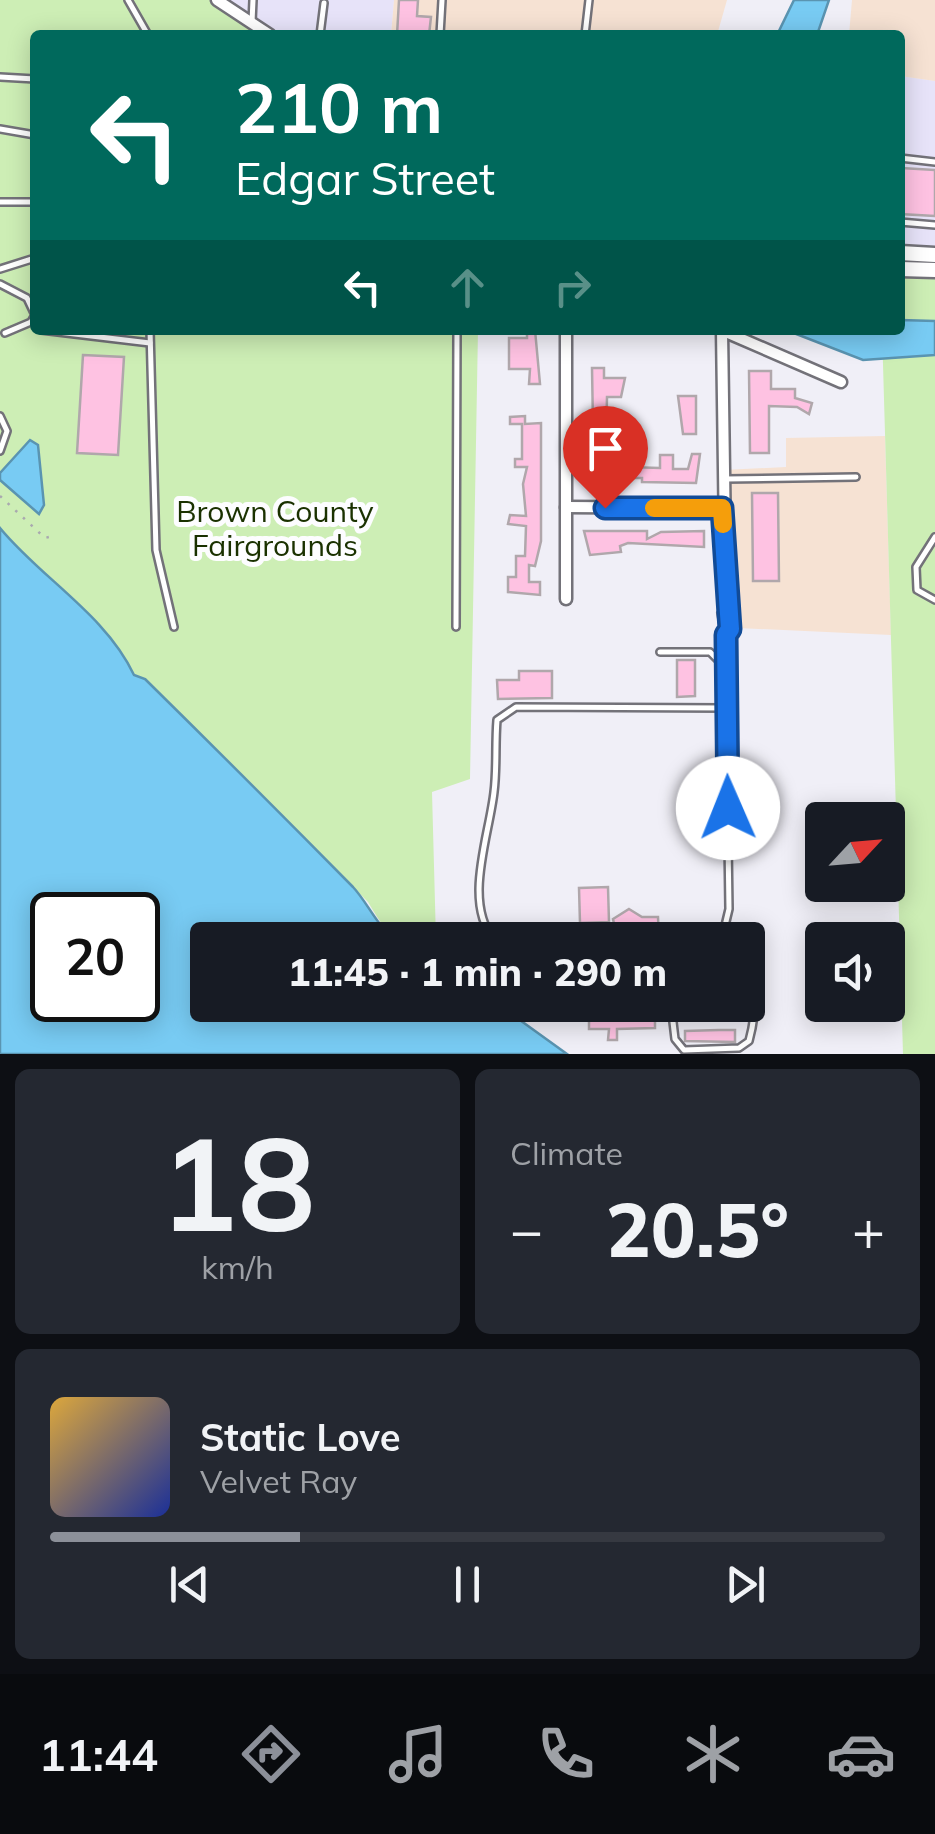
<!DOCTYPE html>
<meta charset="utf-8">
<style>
:root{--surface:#171b24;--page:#242831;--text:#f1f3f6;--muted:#9ea1a6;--line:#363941;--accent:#8c9099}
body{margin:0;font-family:Mulish,sans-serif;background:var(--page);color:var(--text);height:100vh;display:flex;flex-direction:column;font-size:38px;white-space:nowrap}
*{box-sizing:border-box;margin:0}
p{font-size:32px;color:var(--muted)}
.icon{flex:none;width:55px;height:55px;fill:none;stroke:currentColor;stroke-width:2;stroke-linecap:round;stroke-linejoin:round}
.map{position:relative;height:1054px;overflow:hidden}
.panel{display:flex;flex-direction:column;gap:15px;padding:15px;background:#0d0f14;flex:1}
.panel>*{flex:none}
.top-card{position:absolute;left:30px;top:30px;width:875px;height:305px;border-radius:10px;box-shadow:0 5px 25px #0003;background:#00695c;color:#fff;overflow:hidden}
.needle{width:65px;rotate:64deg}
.tools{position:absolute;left:805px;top:802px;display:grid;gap:20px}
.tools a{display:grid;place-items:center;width:100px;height:100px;border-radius:10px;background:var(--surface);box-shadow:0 5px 25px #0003;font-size:50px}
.speed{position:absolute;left:30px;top:892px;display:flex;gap:20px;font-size:50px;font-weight:700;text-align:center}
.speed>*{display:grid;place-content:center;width:130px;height:130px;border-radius:50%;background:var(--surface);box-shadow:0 5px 25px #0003;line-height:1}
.speed .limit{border:5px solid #111;border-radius:15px;background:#fff;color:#111}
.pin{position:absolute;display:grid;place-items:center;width:85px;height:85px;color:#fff;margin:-102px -42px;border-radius:50% 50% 50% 0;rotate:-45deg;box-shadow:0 0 10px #0007}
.pin .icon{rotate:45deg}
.me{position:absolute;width:110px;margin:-55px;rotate:359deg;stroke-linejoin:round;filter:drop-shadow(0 0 8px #0008)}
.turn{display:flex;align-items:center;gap:35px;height:210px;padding:0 40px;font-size:45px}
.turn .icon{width:130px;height:130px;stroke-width:2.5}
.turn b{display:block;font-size:70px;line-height:85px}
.lanes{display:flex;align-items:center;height:95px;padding:0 40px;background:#0003;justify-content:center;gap:50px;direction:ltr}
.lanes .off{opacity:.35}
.big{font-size:75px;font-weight:800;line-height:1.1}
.panel .tile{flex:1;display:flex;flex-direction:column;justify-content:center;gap:15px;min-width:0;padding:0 35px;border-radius:15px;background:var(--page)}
.panel .dial{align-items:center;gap:0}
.dial b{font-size:130px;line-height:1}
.song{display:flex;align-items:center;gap:30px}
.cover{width:120px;height:120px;border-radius:15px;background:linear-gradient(135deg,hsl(40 70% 55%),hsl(230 70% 35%))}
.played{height:10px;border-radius:5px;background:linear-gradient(90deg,var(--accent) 30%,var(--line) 30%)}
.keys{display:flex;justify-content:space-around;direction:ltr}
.heat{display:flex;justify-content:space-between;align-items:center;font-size:55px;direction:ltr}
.panel .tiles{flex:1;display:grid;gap:15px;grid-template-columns:1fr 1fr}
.tile:last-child{grid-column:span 2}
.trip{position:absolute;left:190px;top:922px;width:575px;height:100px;border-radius:10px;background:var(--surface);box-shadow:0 5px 25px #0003;font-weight:800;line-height:100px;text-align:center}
.menu{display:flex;height:160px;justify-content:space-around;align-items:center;background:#090b0e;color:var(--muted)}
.menu .icon{width:70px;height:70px}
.menu .on{color:var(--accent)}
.menu b{font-size:45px;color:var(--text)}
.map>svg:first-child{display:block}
</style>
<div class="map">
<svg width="935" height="1054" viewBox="0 0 935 1054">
<rect width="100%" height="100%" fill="#f0eff7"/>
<!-- commercial -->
<g fill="#e7e3f9">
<path d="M217,0H394L391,35H270Z"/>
<path d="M900,76L935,81V255L900,253Z"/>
</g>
<!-- industrial -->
<g fill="#f6e2d3">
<path d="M394,0H727L717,35H391Z"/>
<path d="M852,0H935V81L900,76V35H849Z"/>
<path d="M885,436L891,635L738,628L737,615L724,612L723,470L786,467V438Z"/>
</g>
<!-- green -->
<g fill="#cdeeb5">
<path d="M0,0H217L270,35H35V330H478L470,779L432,792L436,940C392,940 391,940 368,902L145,679L134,675L126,659L0,528Z"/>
<path d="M900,269L935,270V1054H903L882,330H900Z"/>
</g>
<!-- water -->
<g fill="#78cbf3" stroke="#5a94b1" stroke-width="2.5" fill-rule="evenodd">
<path d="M794,0H829L817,35H777Z"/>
<path d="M900,320L935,321V355L863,360L786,330H900Z"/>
<path d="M30,440L38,445L44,505L39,514L0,480V473Z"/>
<path d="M0,528C41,578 106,615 134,675L145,679C215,748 284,817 353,887C368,903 379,930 397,940H208V1005H499L567,1054H0ZM138,915V1000H52V915Z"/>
</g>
<!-- building -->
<g fill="#fec2e2" stroke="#b0a7ab" stroke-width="2.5">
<path d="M399,0H418L417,16L431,17L429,35H397Z"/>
<path d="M901,168L935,170V216L900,214Z"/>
<path d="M527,330H535L540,384H529L530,369H509V338H527Z"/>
<path d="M83,355L124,357L118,455L77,453Z"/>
<path d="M592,368H604V378H625L621,397H607L606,438H587V425H593Z"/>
<path d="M749,371H771V389H795V398L812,403L809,414L797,407L769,406V453H750Z"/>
<path d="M678,396H696V434H683Z"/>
<path d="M525,416V424L541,423V541L535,566L529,565V582H540V595L508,592V577H516V556H525L526,526L508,524L510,515L526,516L523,484L527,467H515V459H522V424H510V417Z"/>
<path d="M692,454H700L696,483L642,482V478H629L628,467L660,468V455H673V469H688Z"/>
<path d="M752,493H778L779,581H753Z"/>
<path d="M584,531H647V539L661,532L704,531V547L628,543L620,546L621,552L590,555Z"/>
<path d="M677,660H695V696L677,697Z"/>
<path d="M519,671H552V698L498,699L497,680H519Z"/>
<path d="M608,887L609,922L580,923L579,888Z"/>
<path d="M629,909L642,917H658L659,940L617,937L613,919Z"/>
<path d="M589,1005H665V1014L655,1015V1028L617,1029V1040H608L609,1029H589Z"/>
<path d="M719,1030H735V1042L685,1041V1031Z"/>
</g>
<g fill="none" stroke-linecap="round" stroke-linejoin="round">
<defs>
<g id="lane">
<path d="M128,0L148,35"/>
<path d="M252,22L253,0"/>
<path d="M320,35L324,3"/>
<path d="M440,35L442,0"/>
<path d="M585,35L589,0"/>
<path d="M0,77L35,79"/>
<path d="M0,129L35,135"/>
<path d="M900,158L935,162"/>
<path d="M0,202H35"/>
<path d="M900,222L935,225"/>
<path d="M0,269L35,258"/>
<path d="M0,284L27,298L35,315L31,322L5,333"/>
<path d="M41,330L150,343"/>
<path d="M150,330L156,550L174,627"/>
<path d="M0,416L7,431L0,451"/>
<path d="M725,479L856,477"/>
<path d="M935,537L916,567L917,590L935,600"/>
<path d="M726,608L730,629L725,635L721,613Z"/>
<path d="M456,627L457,330"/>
<path d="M660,652H710L724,666"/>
<path d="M723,934L736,940"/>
<path d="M494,940C463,902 489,837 494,792C497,769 495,744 497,720L516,707L726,708"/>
<path d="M708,940L723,934L729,909L725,635"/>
<path d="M671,1005L675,1039L684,1050L739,1048L749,1041C756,1015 758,988 748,963"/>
</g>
<g id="street">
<path d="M217,0L270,35"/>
<path d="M566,330V599"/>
<path d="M721,330L841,382"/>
<path d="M722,331L726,608"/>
<path d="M566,507L723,508"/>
</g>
<g id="secondary">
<path d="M900,253L935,255"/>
<path d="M900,269L935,270"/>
</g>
</defs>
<!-- lane casing -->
<use href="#lane" stroke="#737279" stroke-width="10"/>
<!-- street casing -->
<use href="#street" stroke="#737279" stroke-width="15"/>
<!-- secondary casing -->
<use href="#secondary" stroke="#737279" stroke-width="19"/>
<!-- path -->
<path stroke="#a9a9af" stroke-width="2.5" stroke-dasharray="2.5 8" stroke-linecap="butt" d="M0,496L45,538L53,536"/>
<!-- lane -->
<use href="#lane" stroke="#fff" stroke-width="5"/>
<!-- street -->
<use href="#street" stroke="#fff" stroke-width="10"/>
<!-- secondary -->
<use href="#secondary" stroke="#fff" stroke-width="14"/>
</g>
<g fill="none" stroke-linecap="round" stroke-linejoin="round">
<defs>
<path id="route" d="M605,508H722L730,629L726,635L728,808"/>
</defs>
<!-- route casing -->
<use href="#route" stroke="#114b97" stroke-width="25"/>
<!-- route -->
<use href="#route" stroke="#1a73e8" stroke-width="18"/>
<!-- slow -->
<path stroke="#f59e0b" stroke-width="18" d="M654,508H722L723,524"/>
</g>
<g text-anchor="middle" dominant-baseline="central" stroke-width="10" stroke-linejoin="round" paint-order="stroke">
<!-- park labels -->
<g font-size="30" fill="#1a3100" stroke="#fdfdff">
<text x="275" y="511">Brown County<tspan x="275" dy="34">Fairgrounds</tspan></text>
</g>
</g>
</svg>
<div class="tools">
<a><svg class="needle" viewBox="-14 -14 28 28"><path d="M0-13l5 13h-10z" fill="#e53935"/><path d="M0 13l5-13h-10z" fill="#9ea1a6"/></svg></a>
<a><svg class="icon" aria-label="sound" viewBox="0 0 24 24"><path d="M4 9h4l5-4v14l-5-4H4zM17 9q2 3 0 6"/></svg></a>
</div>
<div class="speed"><div class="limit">20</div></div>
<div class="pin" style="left:605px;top:508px;background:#d93025"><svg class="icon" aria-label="arrive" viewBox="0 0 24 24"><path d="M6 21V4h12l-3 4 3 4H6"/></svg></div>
<svg class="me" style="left:728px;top:808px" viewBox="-20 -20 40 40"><circle r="19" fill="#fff"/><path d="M0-13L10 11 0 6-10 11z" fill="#1a73e8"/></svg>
<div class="trip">11:45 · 1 min · 290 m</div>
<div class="top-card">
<div class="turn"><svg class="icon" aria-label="left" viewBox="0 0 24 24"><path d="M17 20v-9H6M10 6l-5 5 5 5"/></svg><div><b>210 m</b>Edgar Street</div></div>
<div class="lanes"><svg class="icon" aria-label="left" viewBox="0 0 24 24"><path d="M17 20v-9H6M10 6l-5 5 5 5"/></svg><svg class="icon off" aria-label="ahead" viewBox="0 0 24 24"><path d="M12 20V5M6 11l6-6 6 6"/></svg><svg class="icon off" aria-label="right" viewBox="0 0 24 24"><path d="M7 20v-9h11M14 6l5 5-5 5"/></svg></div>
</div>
</div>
<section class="panel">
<div class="tiles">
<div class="tile dial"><b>18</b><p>km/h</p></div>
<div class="tile"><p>Climate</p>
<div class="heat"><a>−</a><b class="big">20.5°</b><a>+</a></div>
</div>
<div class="tile">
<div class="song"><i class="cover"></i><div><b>Static Love</b><p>Velvet Ray</p></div></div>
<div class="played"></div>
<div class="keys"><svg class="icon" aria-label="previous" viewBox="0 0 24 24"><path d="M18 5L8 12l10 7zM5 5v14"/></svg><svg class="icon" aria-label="pause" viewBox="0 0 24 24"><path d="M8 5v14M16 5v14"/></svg><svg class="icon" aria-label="next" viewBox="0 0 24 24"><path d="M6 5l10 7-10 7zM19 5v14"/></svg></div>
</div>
</div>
</section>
<nav class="menu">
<b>11:44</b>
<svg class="icon on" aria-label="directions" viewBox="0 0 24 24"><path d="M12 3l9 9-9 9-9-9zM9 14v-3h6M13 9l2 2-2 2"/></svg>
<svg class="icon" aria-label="music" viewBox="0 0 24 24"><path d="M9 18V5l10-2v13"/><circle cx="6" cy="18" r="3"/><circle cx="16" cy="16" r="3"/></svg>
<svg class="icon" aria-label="phone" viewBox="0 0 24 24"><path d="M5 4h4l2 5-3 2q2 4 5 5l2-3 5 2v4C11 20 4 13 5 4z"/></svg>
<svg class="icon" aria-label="climate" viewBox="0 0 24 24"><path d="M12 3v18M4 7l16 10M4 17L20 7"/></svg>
<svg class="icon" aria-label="car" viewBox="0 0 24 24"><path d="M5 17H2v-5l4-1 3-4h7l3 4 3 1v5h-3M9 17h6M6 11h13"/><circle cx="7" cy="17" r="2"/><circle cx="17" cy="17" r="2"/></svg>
</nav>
